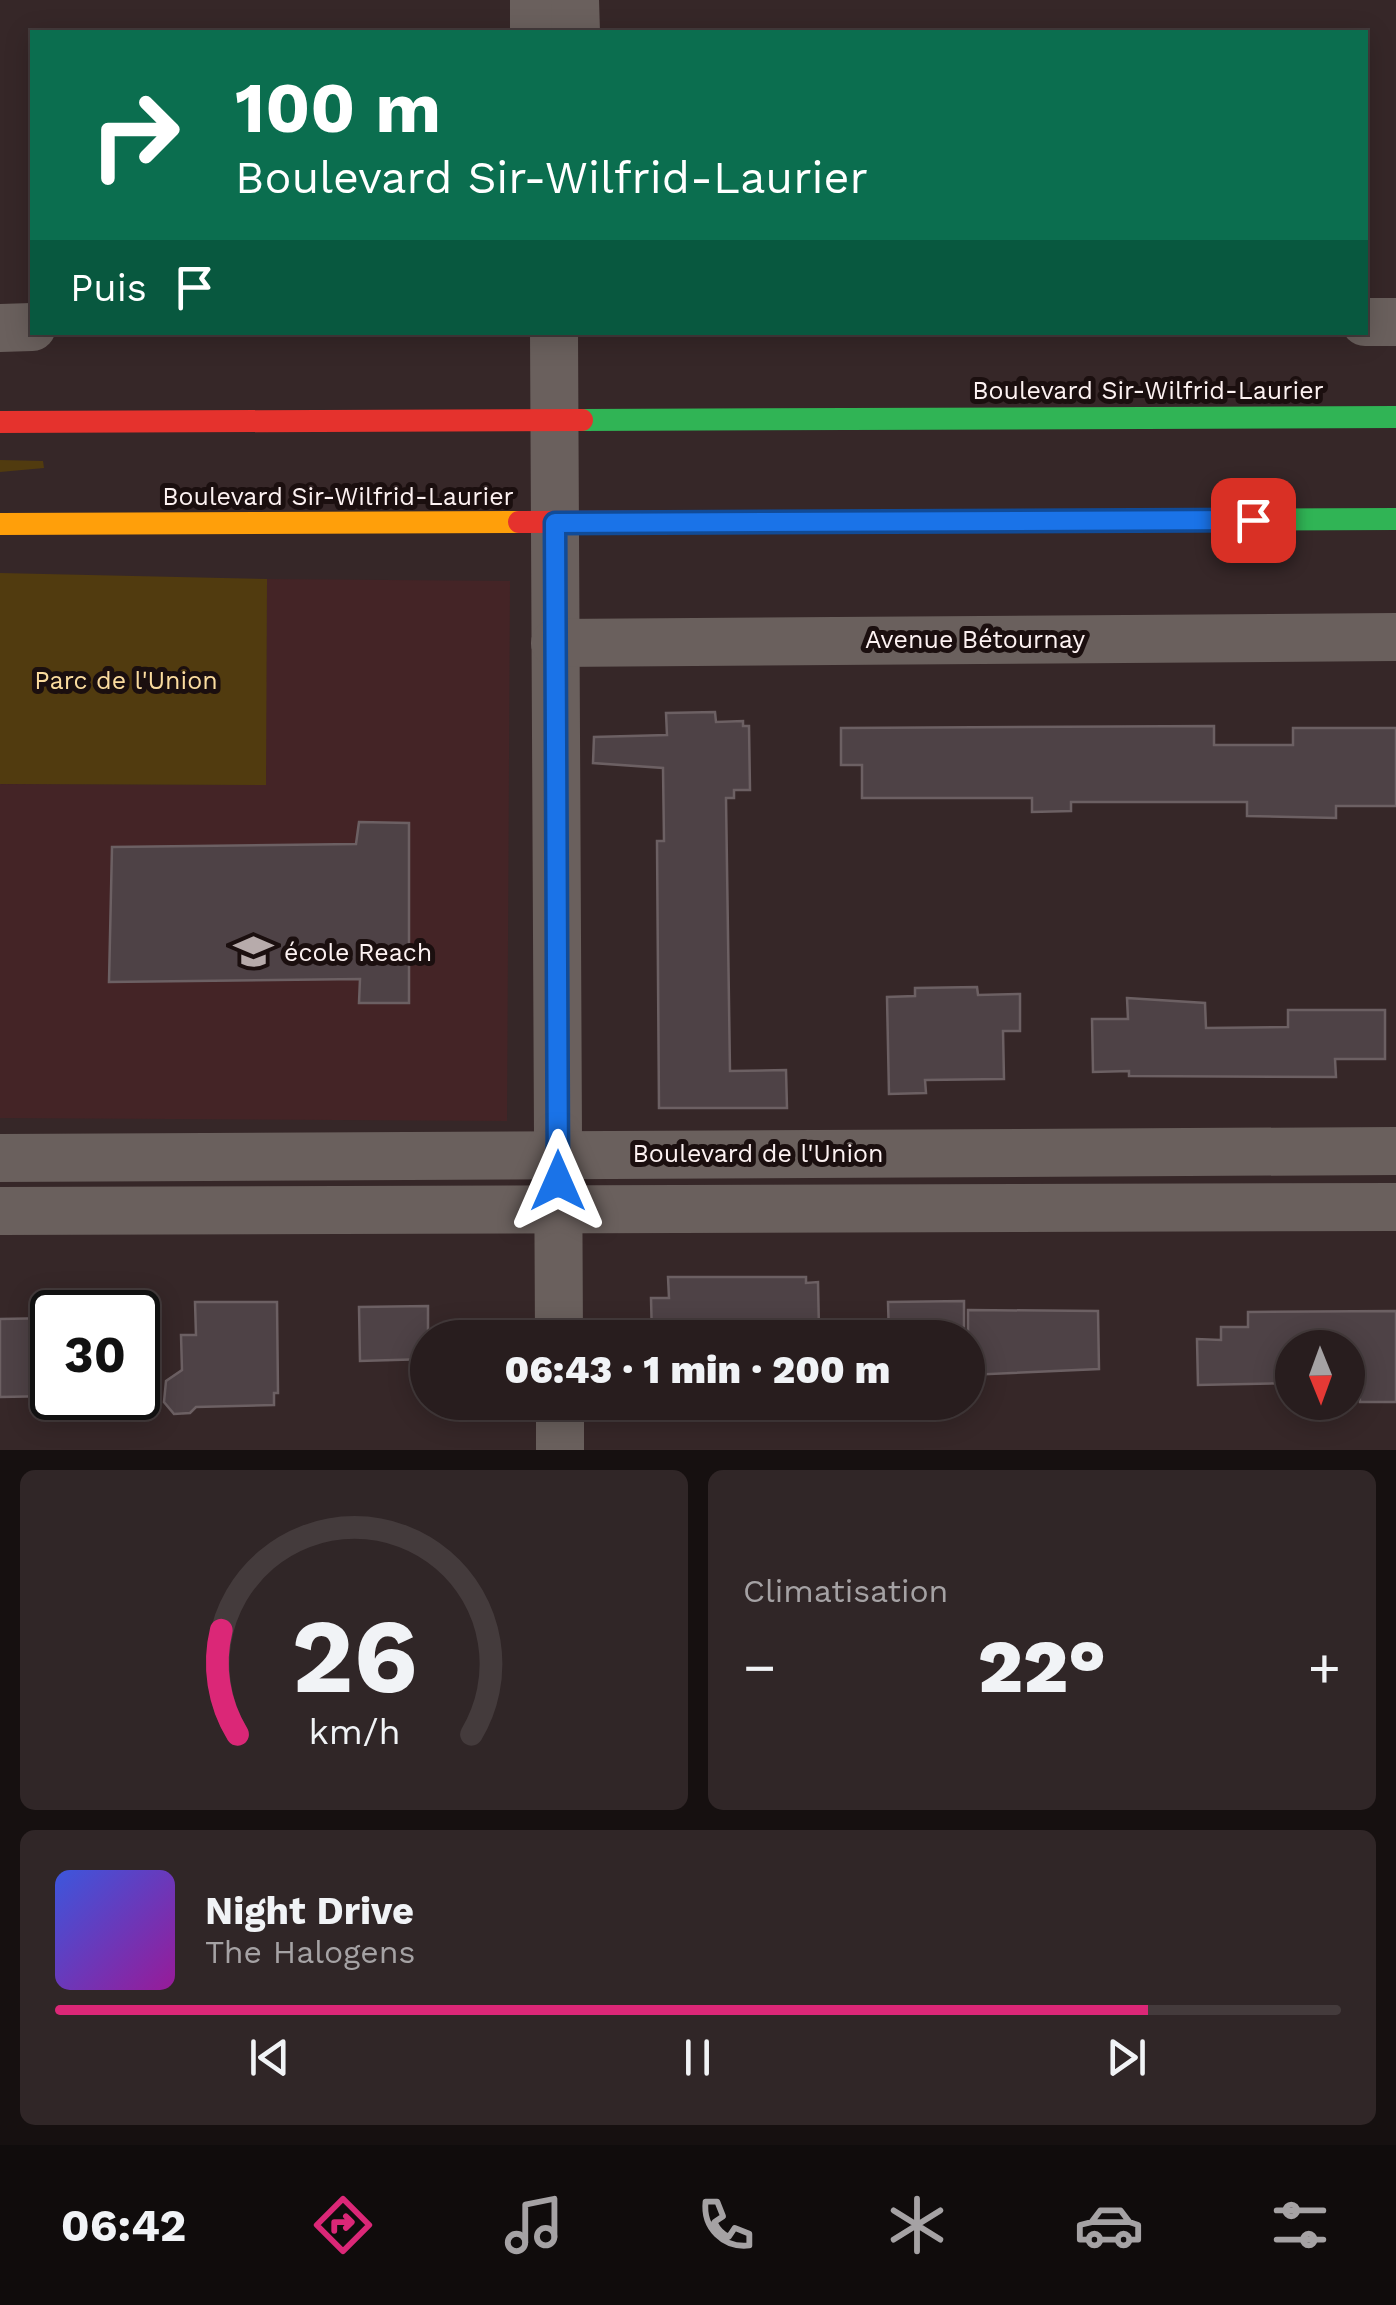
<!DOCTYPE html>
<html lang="fr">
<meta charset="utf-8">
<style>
:root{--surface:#281d1e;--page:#302627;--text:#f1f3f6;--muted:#a5a2a4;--line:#443b3c;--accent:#db2777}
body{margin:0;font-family:"Work Sans",sans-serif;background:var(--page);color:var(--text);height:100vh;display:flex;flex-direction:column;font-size:38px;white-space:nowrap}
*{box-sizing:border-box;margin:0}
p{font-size:32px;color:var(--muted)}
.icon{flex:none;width:55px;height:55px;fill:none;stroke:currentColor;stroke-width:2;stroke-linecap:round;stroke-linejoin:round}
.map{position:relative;height:1450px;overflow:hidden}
.side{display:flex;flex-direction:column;gap:20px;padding:20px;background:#161010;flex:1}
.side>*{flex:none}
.banner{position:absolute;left:30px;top:30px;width:1338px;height:305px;border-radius:0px;box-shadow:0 5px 25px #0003,0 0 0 2px var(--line);background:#0b6e4f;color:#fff;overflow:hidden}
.needle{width:65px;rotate:179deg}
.fabs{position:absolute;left:1275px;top:1330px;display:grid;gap:20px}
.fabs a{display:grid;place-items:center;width:90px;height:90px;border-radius:50%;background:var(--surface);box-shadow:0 5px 25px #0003,0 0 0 2px var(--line);font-size:50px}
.speed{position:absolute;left:30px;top:1290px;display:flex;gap:20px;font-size:50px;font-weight:700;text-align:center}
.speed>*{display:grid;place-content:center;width:130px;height:130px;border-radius:50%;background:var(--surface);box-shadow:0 5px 25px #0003,0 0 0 2px var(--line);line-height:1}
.speed .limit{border:5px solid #111;border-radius:15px;background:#fff;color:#111}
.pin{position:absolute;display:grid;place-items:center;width:85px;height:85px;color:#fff;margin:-42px;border-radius:20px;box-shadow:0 5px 15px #0006}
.me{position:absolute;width:110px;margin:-55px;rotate:0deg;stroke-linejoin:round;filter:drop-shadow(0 0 8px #0008)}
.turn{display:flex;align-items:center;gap:35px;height:210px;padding:0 40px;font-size:45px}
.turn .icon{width:130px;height:130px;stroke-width:2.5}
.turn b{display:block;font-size:70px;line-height:85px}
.then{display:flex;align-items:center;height:95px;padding:0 40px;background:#0003;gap:20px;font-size:38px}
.big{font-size:75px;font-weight:800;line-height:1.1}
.side .card{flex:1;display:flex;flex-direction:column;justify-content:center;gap:15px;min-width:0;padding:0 35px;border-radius:15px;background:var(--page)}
.side .dial{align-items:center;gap:0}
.dial svg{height:260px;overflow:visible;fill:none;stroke:var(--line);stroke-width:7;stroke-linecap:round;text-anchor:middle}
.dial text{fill:var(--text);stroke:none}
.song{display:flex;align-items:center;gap:30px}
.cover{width:120px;height:120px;border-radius:15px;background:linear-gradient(135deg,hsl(230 70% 55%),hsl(300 70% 35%))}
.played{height:10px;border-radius:5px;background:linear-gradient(90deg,var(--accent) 85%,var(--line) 85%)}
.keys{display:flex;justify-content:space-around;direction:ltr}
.heat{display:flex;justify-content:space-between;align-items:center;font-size:55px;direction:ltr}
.side .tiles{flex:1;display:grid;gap:20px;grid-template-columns:1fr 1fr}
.card:last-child{grid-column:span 2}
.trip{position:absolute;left:410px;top:1320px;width:575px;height:100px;border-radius:50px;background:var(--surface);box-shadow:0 5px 25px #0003,0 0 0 2px var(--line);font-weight:800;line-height:100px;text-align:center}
.menu{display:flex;height:160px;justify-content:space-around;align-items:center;background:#100c0c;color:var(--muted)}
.menu .icon{width:70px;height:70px}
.menu .active{color:var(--accent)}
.menu b{font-size:45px;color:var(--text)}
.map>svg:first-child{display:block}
</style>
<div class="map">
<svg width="1396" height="1450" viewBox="0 0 1396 1450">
<rect width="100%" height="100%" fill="#362728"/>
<!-- built -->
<path fill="#442426" d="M267,579L510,581L507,1121L0,1118V784L265,785Z"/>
<!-- green -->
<g fill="#513b0f">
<path d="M0,460L43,461L44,468L0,472Z"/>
<path d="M0,573L267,579L266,785L0,784Z"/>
</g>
<!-- building -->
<g fill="#4e4246" stroke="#6c6063" stroke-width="2.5">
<path d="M715,712L716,722L743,721V726H749L750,790H734V798H726L730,1071L786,1070L787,1108H659L657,841H664L663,768L593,763L594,737L667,735L666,713Z"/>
<path d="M1214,726V745H1293V728H1396V806H1336V818L1247,816V802H1071V811L1032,812V798H862V765H841V728Z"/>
<path d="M359,822L409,823V1003H359L360,979L109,982L112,847L356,844Z"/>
<path d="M977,987L978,995L1020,994V1031H1003L1004,1079L925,1080L926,1093L889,1094L887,997L915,996V988Z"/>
<path d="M1127,998L1205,1003L1206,1028L1288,1027V1010H1385V1059H1335L1336,1077L1129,1076V1071L1093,1072L1092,1019H1128Z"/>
<path d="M668,1277H806V1283L818,1282L819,1330H808V1335L652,1338L651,1298H669Z"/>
<path d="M964,1301V1338H889L888,1302Z"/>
<path d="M195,1302H277L278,1393H274V1405L196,1407L190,1413L174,1414L164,1402L166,1381L182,1370L181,1335H196Z"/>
<path d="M428,1306V1359L360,1361L359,1307Z"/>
<path d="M968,1310L1098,1311L1099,1369L968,1375Z"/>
<path d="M1396,1311V1402H1360L1359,1382H1348V1348H1292V1383L1198,1385L1197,1339L1221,1340V1327H1248V1312Z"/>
<path d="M52,1318V1396L0,1397V1319Z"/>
</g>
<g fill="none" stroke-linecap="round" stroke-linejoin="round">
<!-- street -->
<g stroke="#6a605d" stroke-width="48">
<path d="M534,0V32"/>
<path d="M575,0L576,32"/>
<path d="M1365,322H1396"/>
<path d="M0,328L32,327"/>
<path d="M554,332L559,1338"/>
<path d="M555,643L1396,637"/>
<path d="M0,1158L1396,1151"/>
<path d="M0,1211L1396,1207"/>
<path d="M560,1402V1450"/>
</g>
<!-- fast -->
<g stroke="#30b455" stroke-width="22">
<path d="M582,420L1396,417"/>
<path d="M835,521L1396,519"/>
</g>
<!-- slow -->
<path stroke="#ff9f0a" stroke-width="22" d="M0,524L519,522"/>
<!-- jam -->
<g stroke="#e5322d" stroke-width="22">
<path d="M0,422L582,420"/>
<path d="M519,522L835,521"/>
</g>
</g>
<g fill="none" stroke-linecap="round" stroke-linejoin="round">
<defs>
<path id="route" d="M558,1181L555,523L1253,520"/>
</defs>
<!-- route casing -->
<use href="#route" stroke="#114b97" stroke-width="25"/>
<!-- route -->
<use href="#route" stroke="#1a73e8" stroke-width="18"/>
</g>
<!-- icons -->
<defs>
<symbol id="school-bare" viewBox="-9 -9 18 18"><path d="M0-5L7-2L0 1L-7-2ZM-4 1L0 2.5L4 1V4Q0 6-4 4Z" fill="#b7abab" stroke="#1b0f0f" stroke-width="2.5" paint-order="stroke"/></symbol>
</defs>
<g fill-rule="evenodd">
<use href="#school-bare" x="226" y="924" width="55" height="55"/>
</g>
<g text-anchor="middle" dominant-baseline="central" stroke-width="10" stroke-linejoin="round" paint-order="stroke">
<!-- street labels -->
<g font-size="25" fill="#fdf2f2" stroke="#1b0f0f">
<text x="1148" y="390">Boulevard Sir-Wilfrid-Laurier</text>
<text x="338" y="496">Boulevard Sir-Wilfrid-Laurier</text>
<text x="975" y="639">Avenue Bétournay</text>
<text x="758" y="1153">Boulevard de l'Union</text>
</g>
<!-- park labels -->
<g font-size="25" fill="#fbdc9f" stroke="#1b0f0f">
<text x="126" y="680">Parc de l'Union</text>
</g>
<!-- poi labels -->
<g font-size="25" fill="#fdf2f2" stroke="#1b0f0f" text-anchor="start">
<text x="284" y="952">école Reach</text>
</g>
</g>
</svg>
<div class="fabs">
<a><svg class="needle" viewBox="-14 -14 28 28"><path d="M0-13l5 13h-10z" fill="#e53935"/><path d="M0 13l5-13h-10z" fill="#a5a2a4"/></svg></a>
</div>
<div class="speed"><div class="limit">30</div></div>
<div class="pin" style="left:1253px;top:520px;background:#d93025"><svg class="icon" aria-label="arrive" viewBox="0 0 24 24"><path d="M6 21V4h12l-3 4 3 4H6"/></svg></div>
<svg class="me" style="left:558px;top:1181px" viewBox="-20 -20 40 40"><path d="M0-17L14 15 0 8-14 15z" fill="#1a73e8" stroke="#fff" stroke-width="4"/></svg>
<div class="trip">06:43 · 1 min · 200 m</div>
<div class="banner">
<div class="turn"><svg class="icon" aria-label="right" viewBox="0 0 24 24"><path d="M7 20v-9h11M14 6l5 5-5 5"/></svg><div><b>100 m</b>Boulevard Sir-Wilfrid-Laurier</div></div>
<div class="then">Puis<svg class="icon" aria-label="arrive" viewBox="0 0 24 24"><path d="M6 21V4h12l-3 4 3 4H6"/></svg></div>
</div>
</div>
<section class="side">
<div class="tiles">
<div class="card dial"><svg viewBox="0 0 100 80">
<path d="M14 69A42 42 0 1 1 86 69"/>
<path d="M14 69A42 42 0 0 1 9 37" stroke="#db2777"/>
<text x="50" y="56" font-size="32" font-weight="700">26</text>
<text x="50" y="72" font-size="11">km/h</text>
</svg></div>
<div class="card"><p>Climatisation</p>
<div class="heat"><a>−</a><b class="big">22°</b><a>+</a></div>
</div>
<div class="card">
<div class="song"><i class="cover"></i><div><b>Night Drive</b><p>The Halogens</p></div></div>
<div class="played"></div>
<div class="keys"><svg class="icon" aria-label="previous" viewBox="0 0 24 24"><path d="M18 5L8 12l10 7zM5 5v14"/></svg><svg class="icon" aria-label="pause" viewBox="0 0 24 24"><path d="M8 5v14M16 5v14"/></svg><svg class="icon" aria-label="next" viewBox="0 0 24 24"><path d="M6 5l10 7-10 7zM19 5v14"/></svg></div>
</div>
</div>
</section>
<nav class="menu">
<b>06:42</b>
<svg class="icon active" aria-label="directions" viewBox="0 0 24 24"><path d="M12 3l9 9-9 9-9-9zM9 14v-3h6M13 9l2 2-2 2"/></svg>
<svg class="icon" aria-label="music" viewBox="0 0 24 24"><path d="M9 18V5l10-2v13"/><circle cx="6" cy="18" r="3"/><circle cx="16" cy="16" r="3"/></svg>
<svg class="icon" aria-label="phone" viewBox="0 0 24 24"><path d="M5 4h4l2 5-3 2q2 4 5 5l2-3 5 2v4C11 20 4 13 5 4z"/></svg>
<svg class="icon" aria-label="climate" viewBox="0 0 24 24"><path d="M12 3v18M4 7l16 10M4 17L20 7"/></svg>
<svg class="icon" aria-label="car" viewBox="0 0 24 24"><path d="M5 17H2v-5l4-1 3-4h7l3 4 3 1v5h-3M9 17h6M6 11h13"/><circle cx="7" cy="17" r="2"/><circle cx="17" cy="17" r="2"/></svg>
<svg class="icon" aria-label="filters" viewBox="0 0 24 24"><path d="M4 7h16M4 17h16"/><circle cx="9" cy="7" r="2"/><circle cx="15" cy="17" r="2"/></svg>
</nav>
